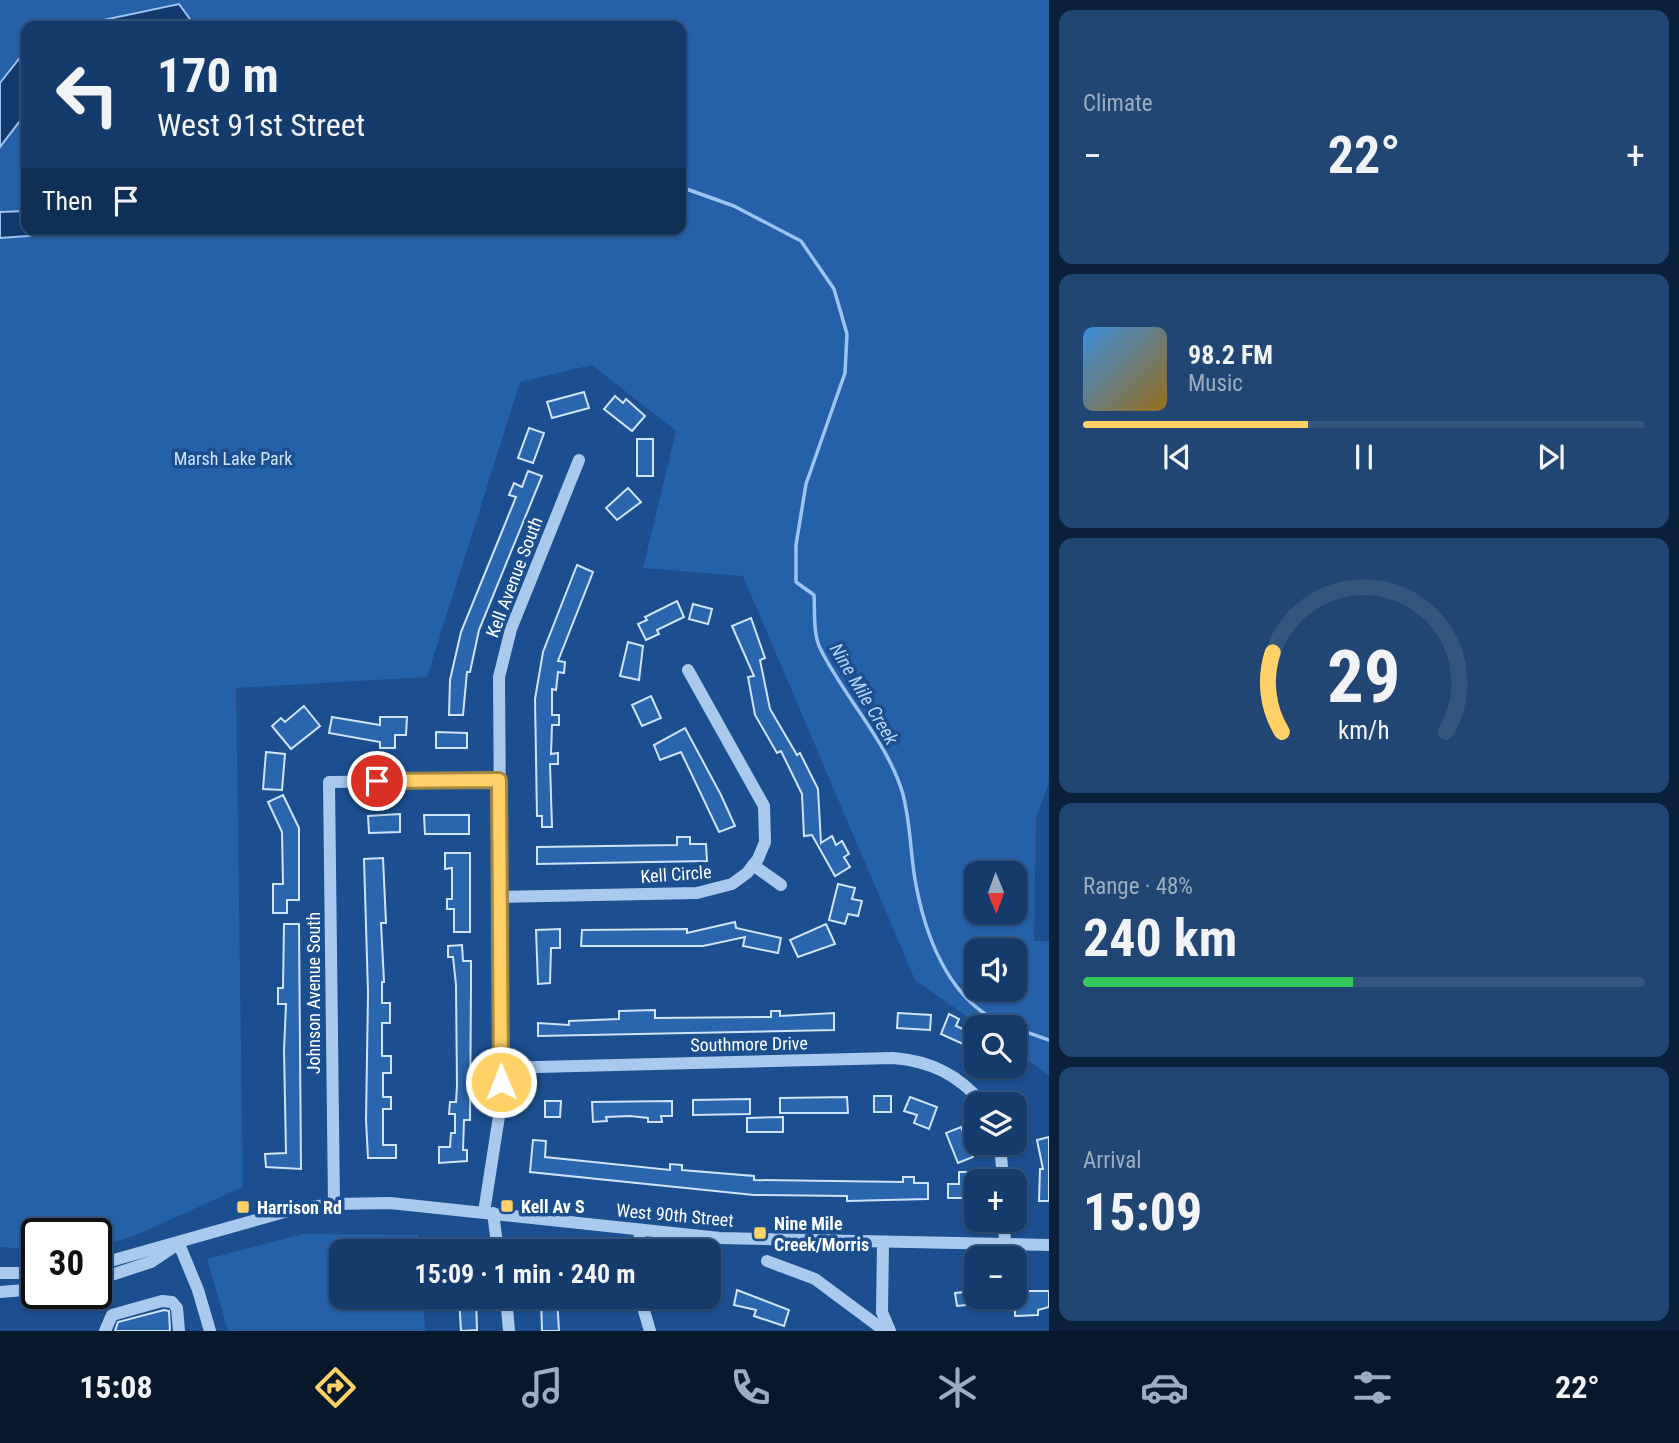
<!DOCTYPE html>
<meta charset="utf-8">
<style>
:root{--surface:#143b6b;--page:#214673;--text:#f1f3f6;--muted:#9dadc1;--line:#33557e;--accent:#ffd166}
body{margin:0;font-family:"Roboto Condensed",sans-serif;background:var(--page);color:var(--text);height:100vh;display:flex;flex-direction:column;font-size:26px;white-space:nowrap}
*{box-sizing:border-box;margin:0}
p{font-size:23px;color:var(--muted)}
.icon{flex:none;width:38px;height:38px;fill:none;stroke:currentColor;stroke-width:2;stroke-linecap:round;stroke-linejoin:round}
.map{position:relative;flex:1;overflow:hidden}
.details{display:flex;flex-direction:column;gap:10px;padding:10px;background:#0b203b;width:630px}
.details>*{flex:none}
.top-card{position:absolute;left:21px;top:21px;width:665px;height:214px;border-radius:14px;box-shadow:0 2px 5px #0004,0 0 0 2px var(--line);background:#143b6b;color:var(--text);overflow:hidden}
.needle{width:46px;rotate:179deg}
.controls{position:absolute;left:964px;top:861px;display:grid;gap:14px}
.controls a{display:grid;place-items:center;width:63px;height:63px;border-radius:14px;background:var(--surface);box-shadow:0 2px 5px #0004,0 0 0 2px var(--line);font-size:35px}
.speed{position:absolute;left:21px;top:1218px;display:flex;gap:14px;font-size:35px;font-weight:700;text-align:center}
.speed>*{display:grid;place-content:center;width:91px;height:91px;border-radius:50%;background:var(--surface);box-shadow:0 2px 5px #0004,0 0 0 2px var(--line);line-height:1}
.speed .limit{border:4px solid #111;border-radius:10px;background:#fff;color:#111}
.pin{position:absolute;display:grid;place-items:center;width:60px;height:60px;color:#fff;margin:-30px;border:4px solid #fff;border-radius:50%;box-shadow:0 2px 7px #0007}
.me{position:absolute;width:77px;margin:-38px;rotate:359deg;stroke-linejoin:round;filter:drop-shadow(0 0 5px #0008)}
.turn{display:flex;align-items:center;gap:24px;height:147px;padding:0 21px;font-size:32px}
.turn .icon{width:91px;height:91px;stroke-width:2.5}
.turn b{display:block;font-size:49px;line-height:60px}
.then{display:flex;align-items:center;height:66px;padding:0 21px;background:#0003;gap:14px;font-size:26px}
.big{font-size:52px;font-weight:700;line-height:1.1}
.details .card{flex:1;display:flex;flex-direction:column;justify-content:center;gap:10px;min-width:0;padding:0 24px;border-radius:14px;background:var(--page)}
.details .dial{align-items:center;gap:0}
.dial svg{height:182px;overflow:visible;fill:none;stroke:var(--line);stroke-width:7;stroke-linecap:round;text-anchor:middle}
.dial text{fill:var(--text);stroke:none}
.song{display:flex;align-items:center;gap:21px}
.cover{width:84px;height:84px;border-radius:10px;background:linear-gradient(135deg,hsl(210 70% 55%),hsl(40 70% 35%))}
.played{height:7px;border-radius:4px;background:linear-gradient(90deg,var(--accent) 40%,var(--line) 40%)}
.keys{display:flex;justify-content:space-around;direction:ltr}
.heat{display:flex;justify-content:space-between;align-items:center;font-size:38px;direction:ltr}
.charge{height:10px;border-radius:5px;background:linear-gradient(90deg,#34c759 48%,var(--line) 0)}
.trip{position:absolute;left:329px;top:1239px;width:392px;height:70px;border-radius:14px;background:var(--surface);box-shadow:0 2px 5px #0004,0 0 0 2px var(--line);font-weight:700;line-height:70px;text-align:center}
.dock{display:flex;height:112px;justify-content:space-around;align-items:center;background:#08182b;color:var(--muted)}
.dock .icon{width:49px;height:49px}
.dock .current{color:var(--accent)}
.dock b{font-size:32px;color:var(--text)}
main{display:flex;flex:1;min-height:0}
.map>svg:first-child{display:block}
</style>
<main>
<div class="map">
<svg width="1049" height="1331" viewBox="0 0 1049 1331">
<rect width="100%" height="100%" fill="#1b4f8f"/>
<!-- green -->
<g fill="#2461a8" fill-rule="evenodd">
<path d="M0,0H1049V782L1036,818L1034,941H1049V1076L1015,1050V1027H982L915,980L743,576L643,568L676,431L592,365L520,382L427,677L236,688L243,1187L136,1235L96,1248V1234H37V1250L0,1247ZM26,26H681V229H26ZM976,873H1015V912H976ZM976,950H1015V989H976Z"/>
<path d="M303,1234L418,1235L419,1251H341V1297H423L425,1331H228L207,1259Z"/>
</g>
<!-- water -->
<g fill="#123a6d" stroke="#9cc4f0" stroke-width="2">
<path d="M179,4L195,26H75Z"/>
<path d="M26,50V113L0,147V83Z"/>
<path d="M26,211V229H126L0,238V212Z"/>
</g>
<g fill="none" stroke-linecap="round" stroke-linejoin="round">
<!-- stream -->
<g stroke="#9cc4f0" stroke-width="3.5">
<path d="M681,187L734,206L801,241L834,289L847,334L845,373L806,484L796,545V582L814,595C815,611 813,634 820,648C842,694 886,740 902,791C911,821 910,855 916,885C927,943 953,1008 1012,1027"/>
<path d="M1015,1028L1049,1040"/>
</g>
</g>
<!-- building -->
<g fill="#2a66ad" stroke="#cfe3fa" stroke-width="2">
<path d="M584,392L589,408L552,418L547,402Z"/>
<path d="M615,396L623,403L626,399L645,416L632,431L604,409Z"/>
<path d="M529,428L544,433L533,463L518,458Z"/>
<rect x="637" y="439" width="16" height="37"/>
<path d="M528,471L542,476L479,630L470,672H467L463,715H449L450,680L461,632L516,497L509,495L514,483L522,487Z"/>
<path d="M628,488L641,502L617,520L606,508Z"/>
<path d="M577,565L593,572L558,661L565,662L564,673L558,672L556,690L552,689V715H559V725H552L551,754L558,753V764H550L552,827H542V816H537L535,699L543,652Z"/>
<path d="M677,601L684,617L657,630L659,634L646,640L638,624L647,620L645,617Z"/>
<path d="M693,604L712,609L708,624L689,619Z"/>
<path d="M751,618L765,658L760,660L770,709L797,755L800,753L818,789L821,843L832,836L836,845L842,841L849,854L844,857L850,867L835,876L812,835L804,836L802,794L781,751L777,753L755,715L748,677L754,676L732,626Z"/>
<path d="M628,642L643,646L639,680L620,676Z"/>
<path d="M651,696L661,718L642,726L632,705Z"/>
<path d="M304,706L320,726L291,749L272,726L281,718L285,722Z"/>
<path d="M332,717L380,725V717H407L406,735H395V748H380V742L329,733Z"/>
<path d="M685,728L721,795L735,826L719,832L681,752L660,760L654,745Z"/>
<path d="M436,732L467,733V748H436Z"/>
<path d="M266,752L285,754L282,790L263,789Z"/>
<path d="M283,795L299,828V900H287V913H273V884H283L282,832L268,802Z"/>
<path d="M400,814V832L369,833L368,816Z"/>
<path d="M424,815H469V834H425Z"/>
<path d="M677,837H690V844H706L707,861L537,864V847L677,845Z"/>
<path d="M445,853H470V932H454V909H447V899H452V868L445,869Z"/>
<path d="M383,858L386,923H381L384,982H382V1003H390V1023H382V1056H391V1073H383V1097H391V1109H383V1145H396V1158H368L366,1120L368,993L364,859Z"/>
<path d="M838,884L855,888L852,899L862,901L858,916L848,914L845,924L829,920Z"/>
<path d="M735,922L736,928L781,938L778,953L743,946L745,937L703,946H581L582,930L687,929V933Z"/>
<path d="M284,924H299L301,1169L266,1167L265,1154L286,1153L284,1050L286,1004H278V988H283Z"/>
<path d="M826,924L835,944L798,957L790,940Z"/>
<path d="M560,929V948H551L550,983L538,984L536,930Z"/>
<path d="M462,945L463,961H471V984L470,1120H464L463,1150H467V1161L439,1163V1147H450L451,1133H455V1114H449L450,1102H456L457,1086L456,985L453,957H448V946Z"/>
<path d="M655,1010V1018L771,1017V1011H780V1016L834,1013V1030L538,1036V1023L569,1025V1021L619,1019V1011Z"/>
<path d="M898,1013L931,1015L930,1030L897,1028Z"/>
<path d="M949,1014L959,1019L956,1026L976,1035L974,1049L941,1034Z"/>
<rect x="874" y="1096" width="17" height="16"/>
<path d="M847,1097L848,1113H780V1098Z"/>
<path d="M910,1097L937,1107L929,1129L914,1123L917,1115L904,1111Z"/>
<path d="M750,1099V1114L693,1115V1100Z"/>
<path d="M545,1101H561L560,1117H545Z"/>
<path d="M672,1101V1116H661L662,1122H648V1118L630,1116L606,1117L607,1121L593,1122L592,1102Z"/>
<path d="M783,1117V1132H747V1118Z"/>
<path d="M961,1127L973,1157L958,1163L946,1133Z"/>
<path d="M1049,1137V1201H1039L1040,1169H1043L1037,1140Z"/>
<path d="M533,1140L546,1141L545,1157L670,1170V1164L682,1165V1170L754,1176V1180L903,1182V1177H914V1183H928V1199L847,1201V1196L754,1195L530,1172Z"/>
<path d="M959,1172H973V1198H948V1184H959Z"/>
<path d="M737,1290L789,1310L784,1326L754,1316L756,1310L734,1305Z"/>
<path d="M976,1291V1304L957,1306L955,1293Z"/>
<path d="M1015,1291H1049V1307L1038,1310V1315L1015,1316V1307H988L1004,1297H1015Z"/>
<path d="M459,1297H476L477,1330L461,1331Z"/>
<path d="M541,1297H557L559,1331H542Z"/>
<path d="M164,1310L169,1311L170,1331H115L118,1322Z"/>
</g>
<g fill="none" stroke-linecap="round" stroke-linejoin="round">
<!-- minor -->
<g stroke="#a9c9ee" stroke-width="12">
<path d="M753,865L781,885"/>
<path d="M500,897L697,893L732,884L747,873L758,859L765,842L764,806L688,670"/>
<path d="M501,1068L893,1058C931,1061 959,1075 983,1104"/>
<path d="M1000,1143L1003,1181"/>
<path d="M334,1204L329,782L499,780"/>
<path d="M484,1212L502,1097L499,677L511,629L579,460"/>
<path d="M493,1213L498,1251"/>
<path d="M1004,1220L1005,1245"/>
<path d="M883,1243L882,1312L890,1331"/>
<path d="M179,1244L198,1290L210,1331"/>
<path d="M639,1251L640,1230"/>
<path d="M767,1261L815,1279L885,1331"/>
<path d="M96,1265L295,1209L334,1204L390,1203L720,1238L1049,1245"/>
<path d="M0,1273H37"/>
<path d="M96,1280L151,1262L172,1248"/>
<path d="M0,1292L37,1289"/>
<path d="M506,1297L509,1331"/>
<path d="M640,1297L650,1331"/>
<path d="M105,1331L112,1315L162,1301L172,1302L177,1308L179,1331"/>
</g>
</g>
<g fill="none" stroke-linecap="round" stroke-linejoin="round">
<defs>
<path id="route" d="M377,781L499,780L501,1082"/>
</defs>
<!-- route casing -->
<use href="#route" stroke="#a68842" stroke-width="18"/>
<!-- route -->
<use href="#route" stroke="#ffd166" stroke-width="12"/>
</g>
<!-- markers -->
<g fill="#ffd166" stroke="#1b4f8f" stroke-width="2.5">
<rect x="500" y="1199" width="14" height="14" rx="3.5"/>
<rect x="236" y="1200" width="14" height="14" rx="3.5"/>
<rect x="753" y="1226" width="14" height="14" rx="3.5"/>
</g>
<g text-anchor="middle" dominant-baseline="central" stroke-width="7" stroke-linejoin="round" paint-order="stroke">
<!-- park labels -->
<g font-size="18" fill="#cfe3fa" stroke="#1b4f8f">
<text x="233" y="458">Marsh Lake Park</text>
</g>
<!-- street labels -->
<g font-size="18" fill="#fff" stroke="#1b4f8f">
<text transform="translate(514 577) rotate(-69)">Kell Avenue South</text>
<text transform="translate(676 874) rotate(-4)">Kell Circle</text>
<text transform="translate(313 993) rotate(-90)">Johnson Avenue South</text>
<text transform="translate(749 1044) rotate(-1)">Southmore Drive</text>
<text transform="translate(675 1215) rotate(5)">West 90th Street</text>
</g>
<!-- poi labels -->
<g font-size="18" font-weight="bold" fill="#fff" stroke="#1b4f8f" text-anchor="start">
<text x="521" y="1206">Kell Av S</text>
<text x="257" y="1207">Harrison Rd</text>
<text x="774" y="1223">Nine Mile<tspan x="774" dy="21">Creek/Morris</tspan></text>
</g>
<!-- water labels -->
<g font-size="19" font-style="italic" fill="#b5d3f5" stroke="#1b4f8f">
<text transform="translate(864 694) rotate(59)">Nine Mile Creek</text>
</g>
</g>
</svg>
<div class="controls">
<a><svg class="needle" viewBox="-14 -14 28 28"><path d="M0-13l5 13h-10z" fill="#e53935"/><path d="M0 13l5-13h-10z" fill="#9dadc1"/></svg></a>
<a><svg class="icon" aria-label="sound" viewBox="0 0 24 24"><path d="M4 9h4l5-4v14l-5-4H4zM17 9q2 3 0 6"/></svg></a>
<a><svg class="icon" aria-label="search" viewBox="0 0 24 24"><circle cx="10" cy="10" r="6"/><path d="M15 15l6 6"/></svg></a>
<a><svg class="icon" aria-label="layers" viewBox="0 0 24 24"><path d="M12 4l9 5-9 5-9-5zM3 14l9 5 9-5"/></svg></a>
<a>+</a>
<a>−</a>
</div>
<div class="speed"><div class="limit">30</div></div>
<div class="pin" style="left:377px;top:781px;background:#d93025"><svg class="icon" aria-label="arrive" viewBox="0 0 24 24"><path d="M6 21V4h12l-3 4 3 4H6"/></svg></div>
<svg class="me" style="left:501px;top:1082px" viewBox="-20 -20 40 40"><circle r="17" fill="#ffd166" stroke="#fff" stroke-width="3"/><path d="M0-11L8 9 0 5-8 9z" fill="#fff"/></svg>
<div class="trip">15:09 · 1 min · 240 m</div>
<div class="top-card">
<div class="turn"><svg class="icon" aria-label="left" viewBox="0 0 24 24"><path d="M17 20v-9H6M10 6l-5 5 5 5"/></svg><div><b>170 m</b>West 91st Street</div></div>
<div class="then">Then<svg class="icon" aria-label="arrive" viewBox="0 0 24 24"><path d="M6 21V4h12l-3 4 3 4H6"/></svg></div>
</div>
</div>
<section class="details">
<div class="card"><p>Climate</p>
<div class="heat"><a>−</a><b class="big">22°</b><a>+</a></div>
</div>
<div class="card">
<div class="song"><i class="cover"></i><div><b>98.2 FM</b><p>Music</p></div></div>
<div class="played"></div>
<div class="keys"><svg class="icon" aria-label="previous" viewBox="0 0 24 24"><path d="M18 5L8 12l10 7zM5 5v14"/></svg><svg class="icon" aria-label="pause" viewBox="0 0 24 24"><path d="M8 5v14M16 5v14"/></svg><svg class="icon" aria-label="next" viewBox="0 0 24 24"><path d="M6 5l10 7-10 7zM19 5v14"/></svg></div>
</div>
<div class="card dial"><svg viewBox="0 0 100 80">
<path d="M14 69A42 42 0 1 1 86 69"/>
<path d="M14 69A42 42 0 0 1 10 34" stroke="#ffd166"/>
<text x="50" y="56" font-size="32" font-weight="700">29</text>
<text x="50" y="72" font-size="11">km/h</text>
</svg></div>
<div class="card"><p>Range · 48%</p><b class="big">240 km</b><div class="charge"></div></div>
<div class="card"><p>Arrival</p><b class="big">15:09</b></div>
</section>
</main>
<nav class="dock">
<b>15:08</b>
<svg class="icon current" aria-label="directions" viewBox="0 0 24 24"><path d="M12 3l9 9-9 9-9-9zM9 14v-3h6M13 9l2 2-2 2"/></svg>
<svg class="icon" aria-label="music" viewBox="0 0 24 24"><path d="M9 18V5l10-2v13"/><circle cx="6" cy="18" r="3"/><circle cx="16" cy="16" r="3"/></svg>
<svg class="icon" aria-label="phone" viewBox="0 0 24 24"><path d="M5 4h4l2 5-3 2q2 4 5 5l2-3 5 2v4C11 20 4 13 5 4z"/></svg>
<svg class="icon" aria-label="climate" viewBox="0 0 24 24"><path d="M12 3v18M4 7l16 10M4 17L20 7"/></svg>
<svg class="icon" aria-label="car" viewBox="0 0 24 24"><path d="M5 17H2v-5l4-1 3-4h7l3 4 3 1v5h-3M9 17h6M6 11h13"/><circle cx="7" cy="17" r="2"/><circle cx="17" cy="17" r="2"/></svg>
<svg class="icon" aria-label="filters" viewBox="0 0 24 24"><path d="M4 7h16M4 17h16"/><circle cx="9" cy="7" r="2"/><circle cx="15" cy="17" r="2"/></svg>
<b>22°</b>
</nav>
